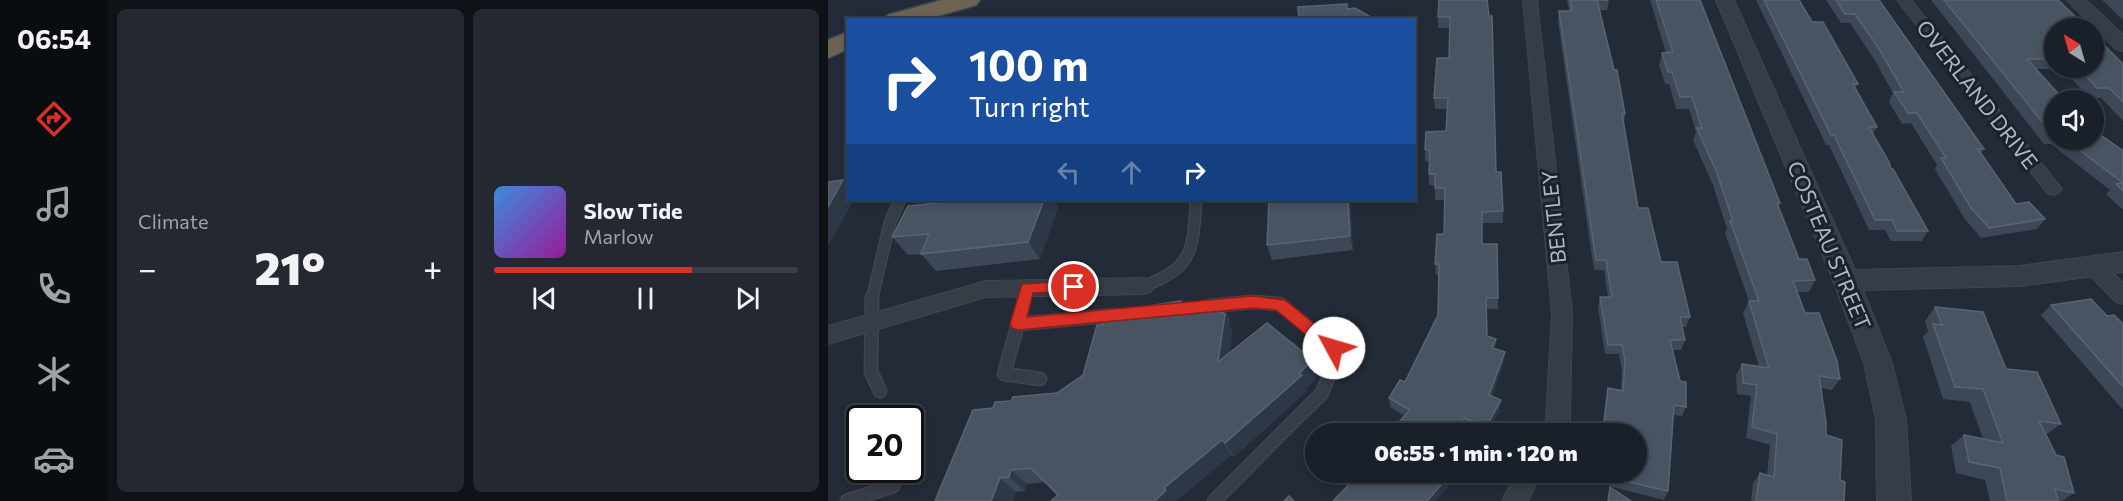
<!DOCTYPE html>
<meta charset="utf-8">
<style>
:root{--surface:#1a2029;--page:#232831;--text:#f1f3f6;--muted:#9fa3a8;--line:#383e46;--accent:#d93025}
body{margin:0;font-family:Commissioner,sans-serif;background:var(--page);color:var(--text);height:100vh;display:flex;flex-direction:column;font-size:22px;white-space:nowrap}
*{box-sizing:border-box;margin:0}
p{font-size:20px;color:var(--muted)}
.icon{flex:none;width:33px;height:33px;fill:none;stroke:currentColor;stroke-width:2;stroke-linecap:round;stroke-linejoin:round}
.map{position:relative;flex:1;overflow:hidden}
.details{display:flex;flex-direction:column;gap:9px;padding:9px;background:#0e1217;width:720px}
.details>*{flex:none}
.top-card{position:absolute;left:18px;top:18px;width:570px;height:183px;border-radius:0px;box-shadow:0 3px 9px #0003,0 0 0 2px var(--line);background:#1a4fa0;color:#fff;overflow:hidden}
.needle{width:39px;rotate:323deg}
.controls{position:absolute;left:1216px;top:18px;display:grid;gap:12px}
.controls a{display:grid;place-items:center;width:60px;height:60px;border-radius:50%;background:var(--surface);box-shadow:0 3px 9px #0003,0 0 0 2px var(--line);font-size:30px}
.speed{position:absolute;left:18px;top:405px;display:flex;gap:12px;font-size:30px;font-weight:700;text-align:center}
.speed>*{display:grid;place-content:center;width:78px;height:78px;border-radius:50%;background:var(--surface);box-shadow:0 3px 9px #0003,0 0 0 2px var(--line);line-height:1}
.speed .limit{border:3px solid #111;border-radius:9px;background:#fff;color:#111}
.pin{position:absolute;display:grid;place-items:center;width:51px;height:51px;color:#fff;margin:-26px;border:3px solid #fff;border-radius:50%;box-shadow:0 2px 6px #0007}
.me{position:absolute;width:66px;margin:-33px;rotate:309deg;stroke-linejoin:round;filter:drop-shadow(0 0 4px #0008)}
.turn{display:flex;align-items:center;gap:21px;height:126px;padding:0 24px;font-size:27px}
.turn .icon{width:78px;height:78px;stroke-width:2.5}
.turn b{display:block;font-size:42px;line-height:51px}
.lanes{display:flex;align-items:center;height:57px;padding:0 24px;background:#0003;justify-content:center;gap:30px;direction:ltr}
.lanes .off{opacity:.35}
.big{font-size:45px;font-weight:800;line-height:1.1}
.details .card{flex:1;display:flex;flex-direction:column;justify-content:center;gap:9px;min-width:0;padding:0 21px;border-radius:9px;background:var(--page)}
.song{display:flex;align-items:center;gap:18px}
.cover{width:72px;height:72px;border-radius:9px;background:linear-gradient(135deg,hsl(210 70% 55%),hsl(300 70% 35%))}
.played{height:6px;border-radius:3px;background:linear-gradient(90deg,var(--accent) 65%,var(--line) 65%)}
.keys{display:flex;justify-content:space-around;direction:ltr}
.heat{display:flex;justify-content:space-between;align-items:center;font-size:33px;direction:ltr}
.details .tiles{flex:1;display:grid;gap:9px;grid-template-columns:repeat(2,1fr)}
.trip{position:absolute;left:477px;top:423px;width:342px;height:60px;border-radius:30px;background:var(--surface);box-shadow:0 3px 9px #0003,0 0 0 2px var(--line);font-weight:800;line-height:60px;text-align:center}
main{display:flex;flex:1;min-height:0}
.tab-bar{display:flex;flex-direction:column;width:108px;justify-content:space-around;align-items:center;background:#0a0d10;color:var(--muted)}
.tab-bar .icon{width:42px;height:42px}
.tab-bar .on{color:var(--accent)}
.tab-bar b{font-size:27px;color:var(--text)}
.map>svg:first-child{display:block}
</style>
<main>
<nav class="tab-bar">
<b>06:54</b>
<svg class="icon on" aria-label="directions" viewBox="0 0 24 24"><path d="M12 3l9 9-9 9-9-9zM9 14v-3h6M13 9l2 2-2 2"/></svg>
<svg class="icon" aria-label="music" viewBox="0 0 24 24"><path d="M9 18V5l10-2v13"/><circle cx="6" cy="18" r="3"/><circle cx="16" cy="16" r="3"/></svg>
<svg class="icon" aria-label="phone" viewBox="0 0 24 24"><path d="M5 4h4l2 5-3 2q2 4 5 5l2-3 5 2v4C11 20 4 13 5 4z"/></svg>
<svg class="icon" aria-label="climate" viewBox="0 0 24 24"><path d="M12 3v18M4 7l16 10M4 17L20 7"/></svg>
<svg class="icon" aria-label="car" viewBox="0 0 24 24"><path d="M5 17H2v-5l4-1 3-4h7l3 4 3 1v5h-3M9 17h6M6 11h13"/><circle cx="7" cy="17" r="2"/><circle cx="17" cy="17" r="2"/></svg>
</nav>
<section class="details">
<div class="tiles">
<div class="card"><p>Climate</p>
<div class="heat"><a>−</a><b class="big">21°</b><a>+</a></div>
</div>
<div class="card">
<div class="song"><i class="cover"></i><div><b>Slow Tide</b><p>Marlow</p></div></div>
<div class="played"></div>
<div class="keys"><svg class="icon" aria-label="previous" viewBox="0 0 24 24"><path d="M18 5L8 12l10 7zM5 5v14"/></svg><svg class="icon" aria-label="pause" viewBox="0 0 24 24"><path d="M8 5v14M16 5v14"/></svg><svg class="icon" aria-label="next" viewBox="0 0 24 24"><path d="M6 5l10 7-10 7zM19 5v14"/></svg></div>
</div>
</div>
</section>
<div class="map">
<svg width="1295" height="501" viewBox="0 0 1295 501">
<rect width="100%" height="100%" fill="#222b37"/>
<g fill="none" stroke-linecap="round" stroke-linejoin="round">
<defs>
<g id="service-far1">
<path d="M316,286C366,267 365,249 368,200"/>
<path d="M44,299L62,222L72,200"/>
<path d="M196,299L199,288"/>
</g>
<g id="service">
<path d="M44,297L43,372L52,391"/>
<path d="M382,306L425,302L452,304L506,349L503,370L494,393L386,501"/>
<path d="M190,324L197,297"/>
<path d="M212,379L176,374L190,324L289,315"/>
<path d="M19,501L65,486"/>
</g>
<g id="minor">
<path d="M695,0H709L744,313L742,420L735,434H711L718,419L724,313Z"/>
<path d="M1069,0H1083L1231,185L1234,189L1231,193L1225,195L1219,193Z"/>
<path d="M1265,258L1272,261L1295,283V304L1288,302L1258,271L1255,266L1258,261Z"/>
<path d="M316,278L323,280L326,286L323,292L316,294L158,297L0,344V326L158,281Z"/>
<path d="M689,472H714L700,501H674Z"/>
</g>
<g id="tertiary">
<path d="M888,0H906L1027,270L1192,266L1295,252V272L1192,286L1035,290L1064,363L1078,420L1083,501H1049L1048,420L1036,363L1005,280Z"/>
<path d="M1239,0H1258L1295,35V51L1288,49Z"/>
</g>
<g id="motorway">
<path d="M114,0H152L148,5L96,20H56L60,15Z"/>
<path d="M20,32V49L0,58V40Z"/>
</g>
</defs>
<!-- service-far1 casing -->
<use href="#service-far1" stroke="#3f4651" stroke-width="13"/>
<!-- service casing -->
<use href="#service" stroke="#3f4651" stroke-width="15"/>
<!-- minor casing -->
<use href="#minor" stroke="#3f4651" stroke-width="2"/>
<!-- tertiary casing -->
<use href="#tertiary" stroke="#3f4651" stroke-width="2"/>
<!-- motorway casing -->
<use href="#motorway" stroke="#404852" stroke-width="3"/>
<!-- service-far1 -->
<use href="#service-far1" stroke="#353d47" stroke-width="10"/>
<!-- service -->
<use href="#service" stroke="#353d47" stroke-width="12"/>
<!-- minor -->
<use href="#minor" fill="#353d47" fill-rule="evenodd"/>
<!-- tertiary -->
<use href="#tertiary" fill="#353d47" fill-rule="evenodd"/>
<!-- motorway -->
<use href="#motorway" fill="#6d6353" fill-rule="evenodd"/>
</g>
<!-- wall -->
<g fill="#3d4756">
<path d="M659,0L668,172L675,211V223H654V244L670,298V309H658L659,336L668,339L667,349L676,362L664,396L672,410L659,434H651L636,427L632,434H560L576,416L562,407L561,398L577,382L610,315L611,275H608L607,264L616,234L617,200H607V186L601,185V162L597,161V149L618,131L619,109H607L606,98L621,58L622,28H610V17Z"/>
<path d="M739,0H781L779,10H772L797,114L796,123L810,208L833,262L862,317L858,327H854L857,340L853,350H845L858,407L854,416L845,415L840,491L836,500L781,486L783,472H808V434H773L778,398L780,388L793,390L794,370L791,354H777L770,307L772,297H780L776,270H766L730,22L731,11H741Z"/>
<path d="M822,0H872L952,203L950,207L971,259L987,280L981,292H969L977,313L1012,379L1004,390L993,388L998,435L1012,480L1016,501H923L925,483L932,473L939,475L942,445L918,438L923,396L909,394L908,375L914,364L931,367L915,313L921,301L897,233L899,229L885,185L865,140L868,132L861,109H848L841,84H837L831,65L834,53H838Z"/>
<path d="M928,0H971L984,22L1030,84L1027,89L1049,127L1045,134L1063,169L1100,231L1094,241H1063L1057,230H1041L1001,145H998Z"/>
<path d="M998,0H1051L1156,149L1153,153L1188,204L1217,219L1209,229L1153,238L1136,218L1107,169L1109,165L1083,123L1074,124L1061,102L1065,93L1046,59L1022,23H1013Z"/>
<path d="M1103,0H1230L1227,28V68H1266L1295,64V121L1273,98H1261L1235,69H1208L1227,100V140H1266V121L1275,131L1272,134L1295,151V210L1278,194L1282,190L1223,144H1216Z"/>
<path d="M1274,0H1295V20Z"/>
<path d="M129,200H226L230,207L212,259L108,271L93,254L80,255L64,237Z"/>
<path d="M522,200L525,250L444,260L439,245Z"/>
<path d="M353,301L354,303L371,305L394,303L402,320L401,324L404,331L402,353L485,360L490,376L478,388L479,391L406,457L403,455L348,501H223L230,495L217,482L199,484L197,491L188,492L185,501H107L165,408L183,401L229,393L255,375L274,325Z"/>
<path d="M1223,305L1279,316L1295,324V410L1213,315Z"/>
<path d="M1107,307L1178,369L1233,424L1218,435L1246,493L1234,501H1162L1157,480L1128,473L1123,446L1136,435L1155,439L1142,402L1115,399L1095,337L1100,331L1097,321Z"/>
</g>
<!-- shaded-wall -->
<g fill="#2d3745">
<path d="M15,180L20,185V200H26L0,246V207Z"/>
<path d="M216,200H226L230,207L212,259L200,242Z"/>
<path d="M520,200H522L525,250L522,236Z"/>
<path d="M394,303L402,320L401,324L404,331L399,379L390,362L393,312Z"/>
<path d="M668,339L667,350L664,348Z"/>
<path d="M677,352L676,362L661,405V395Z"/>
<path d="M485,360L490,376L478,388L479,391L406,457L397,443Z"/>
<path d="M673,400L672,410L659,434H658V427Z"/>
<path d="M636,418V427L632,434H627Z"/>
<path d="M394,440L403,455L348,501H327L336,488Z"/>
<path d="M183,470L199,484L197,491L181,477Z"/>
<path d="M172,478L188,492L185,501H163Z"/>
<path d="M619,478L620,487L608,501H599Z"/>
</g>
<!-- building -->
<g fill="#495462" stroke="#596371" stroke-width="1.5">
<path d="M611,0H659L661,16H664L668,172H673L675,211L654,212V244H669L670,298H658L659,336L668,339L664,348L677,352L661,395L673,400L658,427L636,418L627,432L623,430L620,434H560L582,410L561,398L572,380L577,382L610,315L611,264H607L609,234H616L617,188H607V174H601L602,151L597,149L598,132L618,131L620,98H606L609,58H621L622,17H610Z"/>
<path d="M742,0H780H769L786,70H789L797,114H794L810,208H820L833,262H849L862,317H852L857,340H842L852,381L858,382V407L846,405L840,491L783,478L784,472H808V434H775L780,388L795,391L797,360L794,345H780L772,297H784L778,260H768L731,11H744Z"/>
<path d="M828,0H872L952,203H949L971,259H979L987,280L965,281L977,313H991L1009,361L1012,379L991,376L998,422V435L1014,440L1012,480L1017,482L1016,501H928L932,473L946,477L949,434L924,427L929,385L915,383L914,364L941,368L921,301H931L902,221H905L889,173L869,128H874L864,97H852L844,72H840L834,53L845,52Z"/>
<path d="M936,0H971L984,22H995L1030,84H1025L1049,127H1041L1061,162L1063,169H1065L1100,231H1069L1064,220H1047L1006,135H1003Z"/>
<path d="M1008,0H1051L1156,149H1150L1188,204L1201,202L1217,219L1161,228L1143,208L1113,158H1118L1089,113H1080L1066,92H1076L1051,49L1027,14H1017Z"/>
<path d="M1116,0H1230L1259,28H1227V59H1199L1236,100H1227V134H1224Z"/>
<path d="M519,4V9L527,8L548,20H471L470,7Z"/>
<path d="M1266,35L1295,64V102L1281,88H1269L1251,68H1266Z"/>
<path d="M1266,121L1275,131H1267L1295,151V191L1288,184L1295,183L1238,140H1266Z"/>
<path d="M15,180L0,207V182Z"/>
<path d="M129,200H216L200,242L93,254L101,234L64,237L80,206L128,201Z"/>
<path d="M441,200H520L522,236L439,245Z"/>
<path d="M1263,299L1279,316L1286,315L1295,324V387L1223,305Z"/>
<path d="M353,301V304L370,302L369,305L394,303L393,312L397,314L390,362L439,323L485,360L471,373L474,375L397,443L394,440L336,488L338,490L327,501H223L230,495L203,468L183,470L181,477L172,478L163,501H107L145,410L165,408L167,402L183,401L185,397L229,393L255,375L269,325H274L277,313Z"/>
<path d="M1107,307L1155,312L1178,369L1209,372L1233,424L1211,421L1228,455L1236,457L1246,493L1227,489L1230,501H1179L1172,468L1141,462L1136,435L1175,443L1155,389L1127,387L1105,324L1114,325Z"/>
<path d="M533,472H612L619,478L599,501H505Z"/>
<path d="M782,487L803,501H780Z"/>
<path d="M461,496L466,501H456Z"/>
</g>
<!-- route -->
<path fill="#d93025" stroke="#8d1f18" stroke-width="1.5" d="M246,281L251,283L253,287L251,291L205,293L199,317L425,296L457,300L511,344L513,348L511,353L506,355L500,353L448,310L425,308L190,330L184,328L182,324L194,284Z"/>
<g text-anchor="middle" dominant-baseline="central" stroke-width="6" stroke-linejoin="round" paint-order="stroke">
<!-- street labels -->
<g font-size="21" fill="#b0b8c4" stroke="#1b222c">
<text transform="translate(1150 94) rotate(52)">OVERLAND DRIVE</text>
<text transform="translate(725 217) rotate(-96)">BENTLEY</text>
<text transform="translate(1002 245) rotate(67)">COSTEAU STREET</text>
</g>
</g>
</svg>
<div class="controls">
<a><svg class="needle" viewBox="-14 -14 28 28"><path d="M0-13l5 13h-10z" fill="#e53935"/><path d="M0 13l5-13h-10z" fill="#9fa3a8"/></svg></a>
<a><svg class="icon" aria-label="sound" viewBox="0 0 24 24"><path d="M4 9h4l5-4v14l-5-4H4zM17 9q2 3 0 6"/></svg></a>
</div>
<div class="speed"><div class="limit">20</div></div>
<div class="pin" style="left:246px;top:287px;background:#d93025"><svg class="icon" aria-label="arrive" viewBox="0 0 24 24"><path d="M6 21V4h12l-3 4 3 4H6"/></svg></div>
<svg class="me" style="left:506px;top:348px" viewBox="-20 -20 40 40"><circle r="19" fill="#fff"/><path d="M0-13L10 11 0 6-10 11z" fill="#d93025"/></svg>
<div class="trip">06:55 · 1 min · 120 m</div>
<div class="top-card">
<div class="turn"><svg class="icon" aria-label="right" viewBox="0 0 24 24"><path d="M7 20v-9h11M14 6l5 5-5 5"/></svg><div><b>100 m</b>Turn right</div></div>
<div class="lanes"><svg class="icon off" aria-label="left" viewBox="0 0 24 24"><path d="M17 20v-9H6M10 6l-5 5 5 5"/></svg><svg class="icon off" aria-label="ahead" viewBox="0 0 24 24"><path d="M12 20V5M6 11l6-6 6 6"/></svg><svg class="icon" aria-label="right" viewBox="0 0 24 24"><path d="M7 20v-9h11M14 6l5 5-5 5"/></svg></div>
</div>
</div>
</main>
